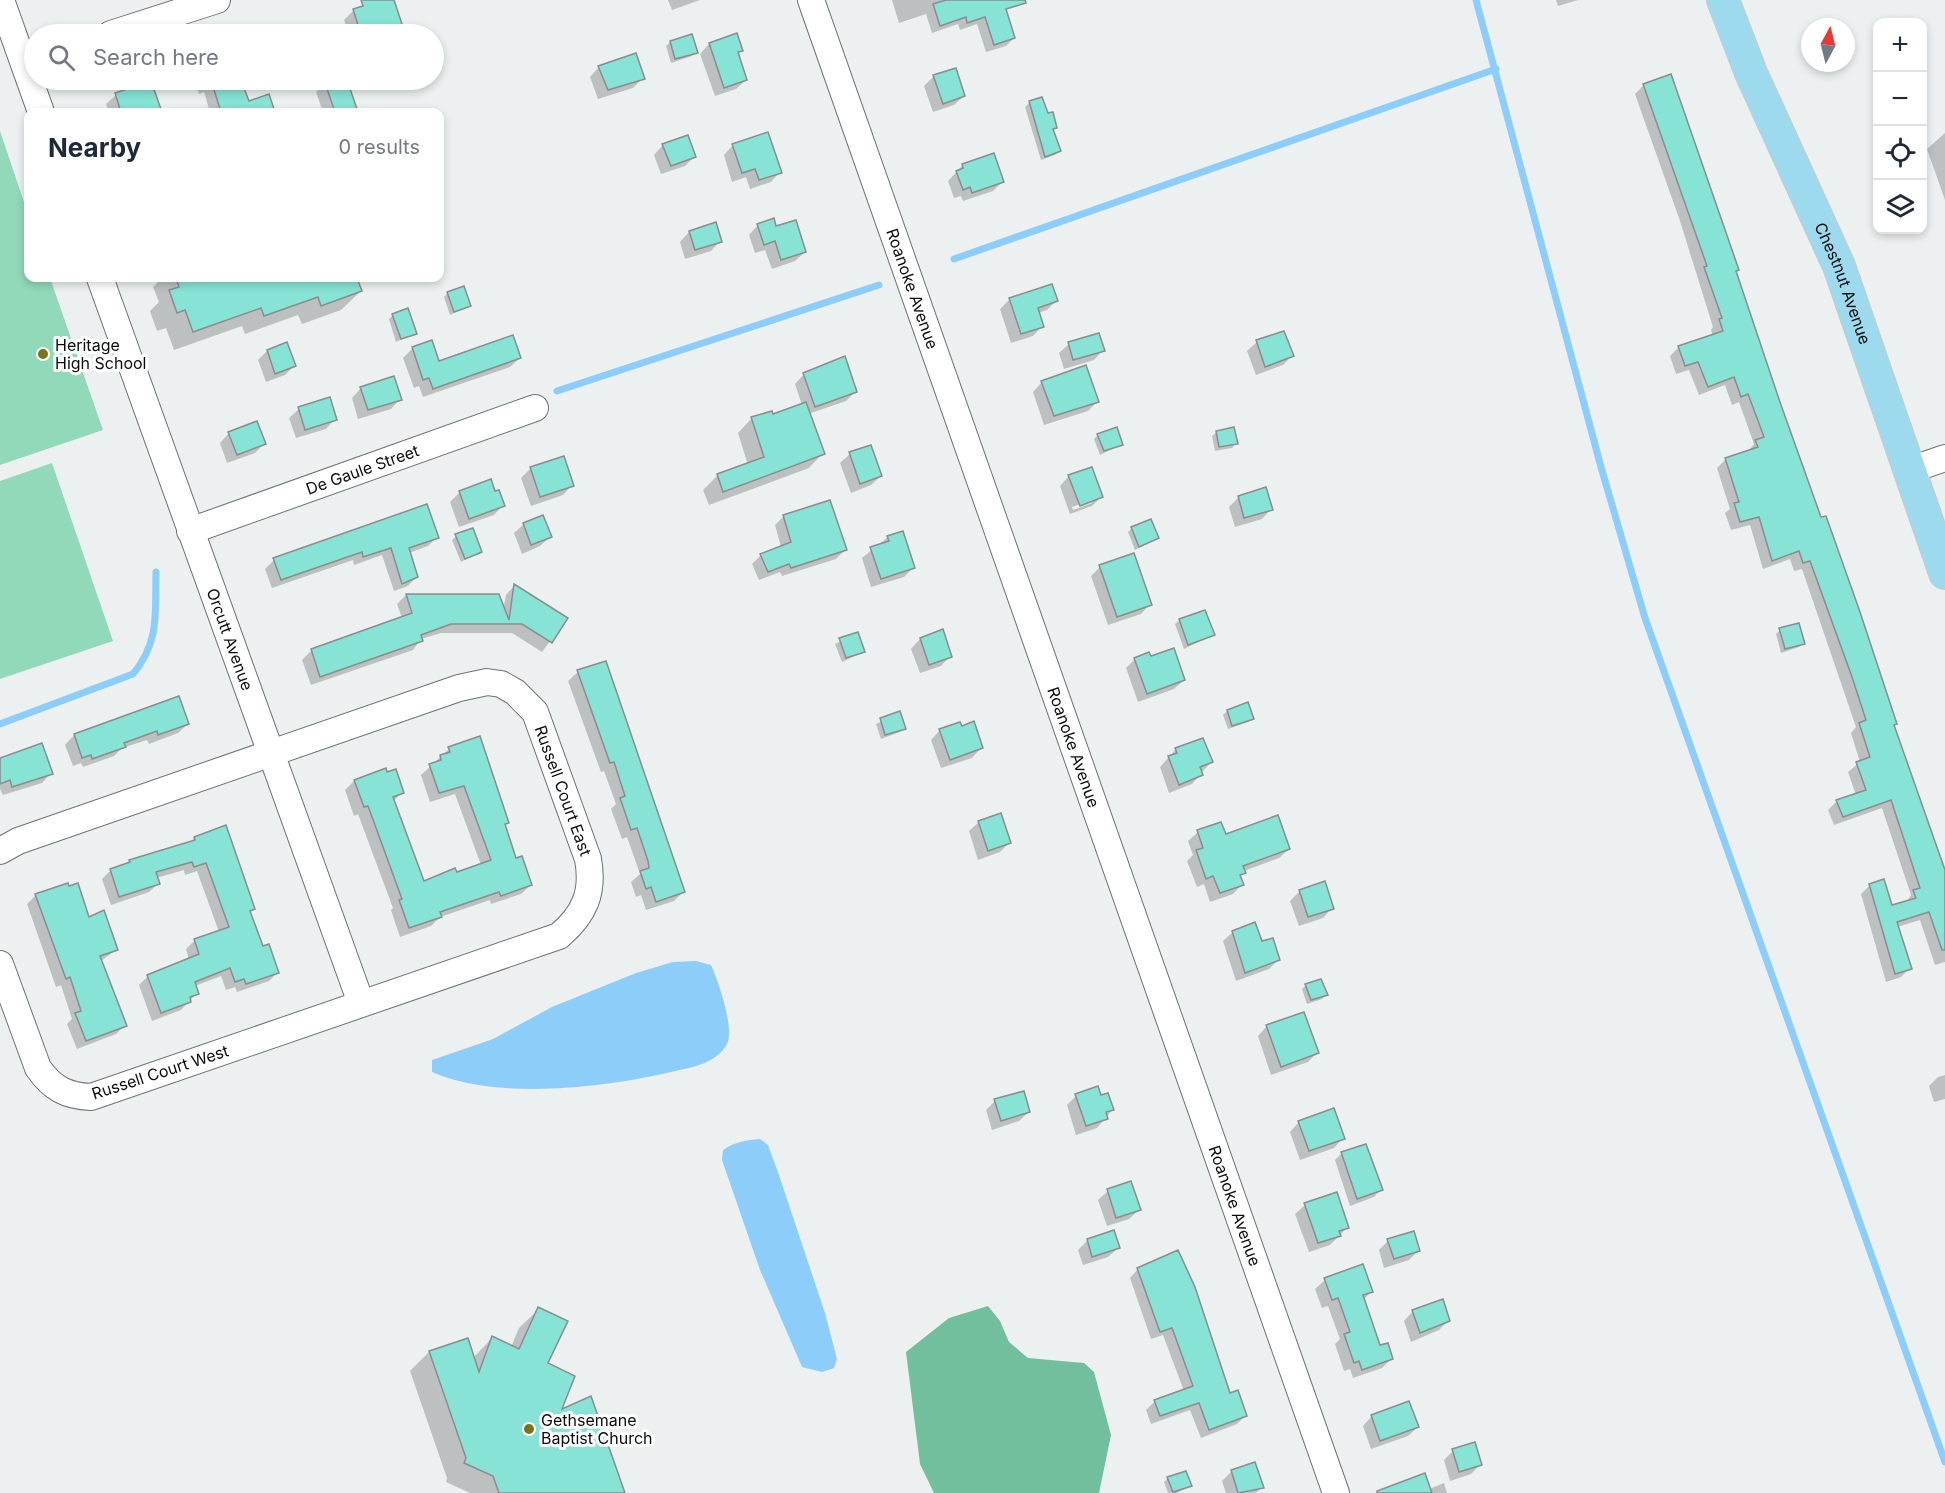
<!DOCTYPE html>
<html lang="en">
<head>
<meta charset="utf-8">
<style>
	body { margin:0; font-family:Inter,sans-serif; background:#f6f6f7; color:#1f2937 }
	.controls { position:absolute; right:18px; top:18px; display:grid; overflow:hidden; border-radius:12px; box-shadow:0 3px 9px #0003 }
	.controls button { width:54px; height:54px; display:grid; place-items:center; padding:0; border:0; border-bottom:2px solid #e0e1e3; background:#fff; color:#1f2937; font:30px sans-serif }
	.compass { position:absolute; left:1801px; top:18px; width:54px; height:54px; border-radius:50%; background:#fff; box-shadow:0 3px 9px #0003; rotate:7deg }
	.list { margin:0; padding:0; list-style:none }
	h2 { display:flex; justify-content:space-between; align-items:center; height:78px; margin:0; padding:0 24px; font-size:26px }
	h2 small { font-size:20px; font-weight:400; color:#747a83 }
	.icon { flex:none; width:33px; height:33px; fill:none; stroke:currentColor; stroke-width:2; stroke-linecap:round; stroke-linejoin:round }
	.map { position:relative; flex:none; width:1945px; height:1493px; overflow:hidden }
	.search { position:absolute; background:#fff; box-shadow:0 3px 9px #0003; left:24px; top:24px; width:420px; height:66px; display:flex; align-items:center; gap:15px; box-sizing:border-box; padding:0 21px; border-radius:33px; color:#747a83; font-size:22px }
	.panel { position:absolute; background:#fff; box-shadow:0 3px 9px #0003; left:24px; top:108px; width:420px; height:174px; border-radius:12px }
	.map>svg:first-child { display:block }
</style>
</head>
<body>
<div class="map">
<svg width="1945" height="1493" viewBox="0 0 1945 1493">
	<rect width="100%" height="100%" fill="#ecf0f0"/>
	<g fill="#91d9b9">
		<path d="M0 131 28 214V278H50L103 430 0 465Z"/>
		<path d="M52 463 113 641 0 679V481Z"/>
	</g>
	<path fill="#72bf9e" d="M988 1306 1000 1321 1009 1342 1028 1358 1084 1363 1094 1372 1111 1435 1099 1493H934L920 1464 906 1352 949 1318Z"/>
	<g fill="#8dcdfa">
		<path d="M696 961 711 965C718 980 735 1029 727 1044 716 1065 687 1068 667 1073 600 1088 496 1100 432 1072V1060L493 1039 552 1007 636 973 673 962Z"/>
		<path d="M760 1139 768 1145 779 1175 825 1313 837 1359 834 1368 822 1372 802 1367 760 1270 722 1160 723 1150C735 1142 746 1140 760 1139Z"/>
	</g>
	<g fill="#0003" fill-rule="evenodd">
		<path d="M385 0H392L401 27 394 34H349L344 20 354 10Z"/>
		<path d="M668 0H700L672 10Z"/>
		<path d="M892 0H1002L1014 38 1006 46 986 52 977 24 960 30 958 24 932 33 926 14 899 23Z"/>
		<path d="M1556 0H1578L1558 6Z"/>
		<path d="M306 28 309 34H287Z"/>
		<path d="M670 42 696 52 692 56 671 63 666 46Z"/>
		<path d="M709 44 741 50 737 54 746 80 736 89 715 96 700 54Z"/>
		<path d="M599 67 643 78 633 88 598 99 590 77Z"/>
		<path d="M955 70 964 96 954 105 933 112 924 86 933 77Z"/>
		<path d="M194 80H238L248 106 268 96 274 112H210L204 92 199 94Z"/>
		<path d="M335 80H346L356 109 352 112H323L316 92 325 83Z"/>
		<path d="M395 80H421L398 88Z"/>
		<path d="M151 83 160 112H109L106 104 116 95Z"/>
		<path d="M1644 85 1737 270 1735 272 1780 406 1945 876V962L1935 965 1920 920 1897 927 1910 968 1901 977 1886 982 1861 894 1870 885 1891 907 1906 903 1911 895 1882 808 1834 825 1828 810 1837 801 1856 795 1848 772 1860 762 1851 733 1856 727 1802 569 1794 571 1790 559 1763 569 1750 525 1731 530 1725 513 1730 509 1717 468 1726 459 1748 452 1754 444 1739 402 1732 405 1725 385 1699 395 1689 370 1676 374 1670 356 1679 347 1713 336 1711 330 1713 327 1680 221 1635 94Z"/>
		<path d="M1030 102 1047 115 1056 128 1052 131 1060 151 1055 155 1041 160 1025 107Z"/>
		<path d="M1945 133V200L1927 149Z"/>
		<path d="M663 145 695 156 685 166 661 174 654 155Z"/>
		<path d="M733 145 780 172 771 182 750 189 746 177 732 182 724 155Z"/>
		<path d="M962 166 1003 181 993 191 963 201 961 196 954 198 948 181Z"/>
		<path d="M758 225 805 252 795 261 772 269 765 250 755 253 749 235Z"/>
		<path d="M689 232 720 241 711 251 685 259 680 242Z"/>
		<path d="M162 278H356L361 291 341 310 302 324 298 315 245 334 242 326 174 350 166 328 157 331 150 311 159 302 153 287Z"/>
		<path d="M448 293 469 306 450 315 444 297Z"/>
		<path d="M1010 299 1056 301 1047 310 1038 313 1042 326 1033 336 1011 343 1000 309Z"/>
		<path d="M393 315 415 333 396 342 389 319Z"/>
		<path d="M1257 342 1292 356 1283 365 1256 375 1247 351Z"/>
		<path d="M1069 344 1103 350 1094 360 1064 369 1059 353Z"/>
		<path d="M413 348 438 363 520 358 510 367 423 397 419 386 414 388 403 358Z"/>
		<path d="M267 351 294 366 285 375 266 382 258 360Z"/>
		<path d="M804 374 855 392 846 401 808 414 823 453 809 468 709 505 703 490 718 475 748 465 738 433 752 418 772 416 802 405 795 384Z"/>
		<path d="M1042 382 1097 402 1088 411 1044 425 1033 392Z"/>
		<path d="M361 388 400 399 391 409 358 419 352 398Z"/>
		<path d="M299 409 335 419 326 429 296 438 289 418Z"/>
		<path d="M1217 432 1236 443 1232 448 1215 451 1212 436Z"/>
		<path d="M229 433 264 444 255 453 227 463 220 443Z"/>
		<path d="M1098 435 1122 444 1100 455 1094 439Z"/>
		<path d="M850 454 881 476 871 485 851 493 840 463Z"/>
		<path d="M531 468 572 485 563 495 531 506 521 478Z"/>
		<path d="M1069 476 1101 497 1092 506 1070 514 1060 486ZM1092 500V503L1073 510 1072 507Z"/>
		<path d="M460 492 494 493 503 505 494 515 459 527 450 502Z"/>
		<path d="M1239 497 1271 509 1262 519 1235 527 1229 507Z"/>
		<path d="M784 516 845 550 836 559 782 576 780 572 759 580 752 564 761 555 781 547 775 525Z"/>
		<path d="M524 524 550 537 540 546 522 554 514 533Z"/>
		<path d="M1132 528 1152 541 1135 550 1128 532Z"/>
		<path d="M456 536 480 552 461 562 452 540Z"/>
		<path d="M437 537 428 546 409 553 416 577 408 586 394 591 382 555 354 565 353 560 272 588 265 569 274 560Z"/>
		<path d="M888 537 914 567 904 577 871 587 862 558Z"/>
		<path d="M1100 567 1150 604 1141 614 1108 625 1091 576Z"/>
		<path d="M514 586 566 619 542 652 512 633H441L421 639 413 650 311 685 302 660 312 650 402 618 397 604 406 595H498L503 610 506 595Z"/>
		<path d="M1180 620 1213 635 1184 649 1175 624Z"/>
		<path d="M1780 630 1803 643 1799 647 1781 653 1776 634Z"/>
		<path d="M857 634 863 652 842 662 835 644Z"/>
		<path d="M920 639 950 656 941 666 920 673 911 649Z"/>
		<path d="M1135 659 1184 680 1174 689 1138 702 1126 668Z"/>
		<path d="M578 672 683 892 674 901 646 910 641 895 636 897 631 882 640 874 639 871 627 837 622 839 611 809 616 804 604 771 601 772 568 681Z"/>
		<path d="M1227 711 1252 718 1248 722 1228 729 1223 715Z"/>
		<path d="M899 713 904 728 900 732 881 739 876 724Z"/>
		<path d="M188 724 178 733 149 744 147 740 122 748 114 756 83 767 81 763 73 766 65 745 74 735Z"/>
		<path d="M940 730 981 748 972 758 941 768 931 740Z"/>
		<path d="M449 749 508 822 504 826 515 860 531 885 521 894 491 904 490 900 440 917 431 926 400 937 391 910 393 908 358 814 354 816 345 790 354 781 402 792 393 802 424 883 481 865 455 794 430 802 421 775Z"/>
		<path d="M1176 749 1211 762 1192 784 1169 793 1160 767Z"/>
		<path d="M0 759 51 773 42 783 3 795 0 789Z"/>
		<path d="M979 822 1009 843 1000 852 978 860 969 831Z"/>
		<path d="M1198 832 1225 836 1289 849 1279 858 1244 871 1239 877 1242 884 1233 894 1210 902 1204 884 1197 887 1187 861 1193 855 1188 841Z"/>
		<path d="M195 838 253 909 249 913 262 948 278 972 269 981 237 992 235 987 226 990 221 976 195 986 197 993 181 1010 152 1021 139 985 148 976 189 960 186 949 195 940 219 932 197 871 185 875 184 870 156 878 158 884 149 892 111 905 102 879 111 870 130 861 189 843Z"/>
		<path d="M68 888 88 919 116 950 101 961 125 1025 116 1034 77 1049 67 1024 72 1019 61 985 56 987 27 904 36 895Z"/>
		<path d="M1300 891 1332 908 1323 918 1299 926 1290 901Z"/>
		<path d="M1233 932 1261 943 1278 960 1269 969 1236 981 1223 941Z"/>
		<path d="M1306 985 1326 995 1322 999 1307 1004 1302 989Z"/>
		<path d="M1267 1026 1317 1053 1308 1062 1271 1075 1258 1036Z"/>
		<path d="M1945 1075V1099L1934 1102 1929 1086 1938 1077Z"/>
		<path d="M1076 1096 1100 1097 1113 1109 1097 1128 1076 1135 1067 1105Z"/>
		<path d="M995 1101 1029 1112 1019 1121 992 1130 986 1110Z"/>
		<path d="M1299 1122 1343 1138 1334 1148 1300 1160 1290 1132Z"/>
		<path d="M1342 1153 1381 1189 1374 1197 1350 1206 1335 1160Z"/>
		<path d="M1108 1191 1139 1210 1129 1219 1107 1226 1098 1200Z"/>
		<path d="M1305 1205 1348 1227 1330 1245 1309 1252 1295 1214Z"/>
		<path d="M1088 1240 1118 1248 1108 1257 1083 1265 1078 1250Z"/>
		<path d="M1388 1241 1419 1250 1409 1260 1384 1268 1379 1250Z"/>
		<path d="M1138 1269 1245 1416 1237 1424 1201 1438 1190 1410 1151 1424 1146 1410 1155 1401 1184 1391 1163 1335 1151 1339 1130 1278Z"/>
		<path d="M1325 1280 1372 1291 1363 1300 1379 1347 1392 1358 1382 1368 1353 1378 1350 1369 1344 1371 1335 1344 1340 1339 1328 1306 1322 1308 1315 1289Z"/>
		<path d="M539 1309 546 1364 559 1411 623 1493H470L446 1482 447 1478 410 1371 429 1352 473 1358 492 1338 511 1347 519 1328Z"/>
		<path d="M1413 1311 1449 1320 1439 1330 1411 1342 1404 1321Z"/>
		<path d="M1372 1416 1418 1427 1408 1436 1371 1449 1363 1426Z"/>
		<path d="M1453 1451 1480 1465 1471 1474 1450 1481 1444 1460Z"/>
		<path d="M1232 1471 1262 1487 1256 1493H1226L1222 1481Z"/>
		<path d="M1168 1478 1190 1486 1177 1493H1168L1164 1482Z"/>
		<path d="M1444 1483 1447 1493H1403L1429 1489Z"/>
	</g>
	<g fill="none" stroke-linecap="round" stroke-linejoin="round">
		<g stroke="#8dcdfa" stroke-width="7">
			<path d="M1476 0 1601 467 1645 618 1945 1462"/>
			<path d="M954 259 1496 69"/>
			<path d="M557 391 879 285"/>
			<path d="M0 724 133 674C160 642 155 612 156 572"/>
		</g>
	</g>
	<g fill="#87e3d5" stroke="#8a8d8d" stroke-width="1.5">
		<path d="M361 0H394L403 27 382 34H372L370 29 360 32 353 9 363 6Z"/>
		<path d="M946 0H1025L1026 3 1006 9 1015 38 994 45 985 17 967 23 966 17 940 26 933 4Z"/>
		<path d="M737 33 743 51 738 52 747 80 724 88 709 43Z"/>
		<path d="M692 34 698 53 675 59 670 41Z"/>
		<path d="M636 53 645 79 608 90 598 66Z"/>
		<path d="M956 68 965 96 943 104 933 75Z"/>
		<path d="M1671 74 1739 270 1736 271 1781 405 1821 517 1826 516 1860 612 1897 724 1894 725 1945 870V950H1942L1929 912 1897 922 1912 969 1895 974 1869 884 1884 879 1892 905 1916 898 1913 890 1920 888 1891 800 1843 817 1836 800 1866 790 1856 762 1870 757 1859 723 1866 720 1852 677 1810 561 1803 563 1799 551 1772 561 1759 517 1740 522 1734 503 1739 502 1725 458 1758 447 1755 440 1764 437 1748 394 1741 397 1734 377 1708 387 1698 362 1685 366 1678 346 1723 331 1719 319 1722 318 1704 267 1707 266 1643 84Z"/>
		<path d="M211 80H241L249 101 269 94 275 112H221Z"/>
		<path d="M324 80H347L357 109 335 112Z"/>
		<path d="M151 81 162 112H121L115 93Z"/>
		<path d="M1042 97 1048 113 1053 112 1057 128 1053 129 1061 151 1045 157 1029 101Z"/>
		<path d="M768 132 782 173 759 180 755 169 742 173 732 144Z"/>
		<path d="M688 135 696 157 671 166 662 144Z"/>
		<path d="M994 153 1004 182 972 193 970 187 963 190 956 171 963 168 962 164Z"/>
		<path d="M774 218 776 226 796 220 806 252 781 260 775 241 764 245 757 224Z"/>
		<path d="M716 222 722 242 695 250 689 231Z"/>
		<path d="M176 278H357L362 291 321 306 318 297 264 316 261 308 193 332 185 310 177 313 169 290 179 287Z"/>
		<path d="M1052 284 1058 301 1038 308 1044 327 1021 334 1009 298Z"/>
		<path d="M464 286 471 306 454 312 447 292Z"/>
		<path d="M408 308 417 334 401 339 392 314Z"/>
		<path d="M1284 331 1294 356 1265 367 1256 340Z"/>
		<path d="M1099 333 1105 351 1073 360 1068 342Z"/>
		<path d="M513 335 521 358 433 389 429 378 423 380 412 347 432 340 439 361Z"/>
		<path d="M287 342 296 366 275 374 267 350Z"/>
		<path d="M845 356 857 392 815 407 803 373Z"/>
		<path d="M1086 365 1099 402 1054 416 1041 381Z"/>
		<path d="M394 376 402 400 368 410 360 387Z"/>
		<path d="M330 397 337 420 305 430 298 407Z"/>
		<path d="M806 402 825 454 723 492 717 474 764 457 751 417 772 411 773 414Z"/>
		<path d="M257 421 266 444 237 455 228 432Z"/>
		<path d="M1117 427 1123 445 1104 451 1097 434Z"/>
		<path d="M1234 427 1238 444 1219 447 1216 431Z"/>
		<path d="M871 445 882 476 860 484 849 452Z"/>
		<path d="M564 456 574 486 540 497 530 467Z"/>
		<path d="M1092 467 1103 497 1080 506 1068 475Z"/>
		<path d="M491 479 495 491 499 490 505 506 469 519 459 491Z"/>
		<path d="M1266 487 1273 510 1244 518 1238 496Z"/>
		<path d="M830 500 847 550 791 568 789 564 768 572 760 554 791 542 783 515Z"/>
		<path d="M427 504 439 538 409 548 418 577 402 584 391 548 363 557 362 552 281 580 273 558Z"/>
		<path d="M543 515 552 537 531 545 523 523Z"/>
		<path d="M1151 519 1159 538 1139 547 1131 527Z"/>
		<path d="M473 528 482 552 465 559 455 534Z"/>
		<path d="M903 531 915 568 881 579 870 547 889 541 887 536Z"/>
		<path d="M1134 553 1152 605 1117 617 1099 565Z"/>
		<path d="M514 584 568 618 552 643 522 624H451L421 635 423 641 320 677 311 649 412 613 406 594H499L509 620Z"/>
		<path d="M1205 610 1215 635 1188 645 1179 619Z"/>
		<path d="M1799 623 1805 644 1785 649 1779 628Z"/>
		<path d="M943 629 952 657 929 665 920 638Z"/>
		<path d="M858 632 865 652 846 658 839 638Z"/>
		<path d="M1174 648 1185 680 1147 694 1134 658 1149 652 1151 656Z"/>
		<path d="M606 661 685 892 656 902 651 887 646 889 640 871 649 868 648 861 637 828 631 830 620 798 625 796 614 762 610 763 577 670Z"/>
		<path d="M179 696 189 724 158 735 157 731 124 743 126 747 92 759 91 755 82 758 74 734Z"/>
		<path d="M1248 702 1254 719 1232 726 1227 710Z"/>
		<path d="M900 711 906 729 885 735 880 718Z"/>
		<path d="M974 721 983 748 950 760 939 729 960 722 962 726Z"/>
		<path d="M480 736 509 823 505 824 516 858 522 856 532 885 501 896 499 892 440 912 442 917 409 928 399 900 402 899 368 806 364 807 354 780 386 768 387 772 396 769 404 793 393 797 424 881 455 868 457 872 491 860 464 786 439 793 429 764 441 760 440 755 450 752 448 747Z"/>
		<path d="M1203 738 1213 762 1200 767 1203 775 1179 785 1168 756 1177 753 1175 748Z"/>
		<path d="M42 743 53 774 12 787 10 780 0 784V758Z"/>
		<path d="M1001 813 1011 843 988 851 978 821Z"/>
		<path d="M1278 815 1290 849 1243 866 1246 873 1240 875 1244 885 1220 893 1213 876 1206 879 1196 850 1203 848 1197 830 1221 822 1226 834Z"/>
		<path d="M226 825 255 909 250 911 263 946 269 944 279 973 246 984 244 979 235 982 230 968 195 982 199 994 190 997 191 1002 161 1013 147 975 199 954 194 939 229 927 206 863 194 867 192 862 156 872 160 884 119 897 110 869 130 862 129 860 195 840 194 837Z"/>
		<path d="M1325 881 1334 909 1308 917 1299 890Z"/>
		<path d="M68 883 69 886 78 883 89 917 104 910 118 950 100 956 127 1026 86 1041 75 1013 81 1011 70 977 66 979 35 894Z"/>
		<path d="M1255 922 1262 941 1273 938 1280 960 1245 973 1232 931Z"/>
		<path d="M1321 979 1328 995 1311 1000 1305 984Z"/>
		<path d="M1304 1012 1319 1053 1281 1067 1266 1025Z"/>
		<path d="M1098 1086 1101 1095 1108 1093 1114 1110 1106 1112 1108 1119 1086 1126 1075 1094Z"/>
		<path d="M1024 1091 1030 1112 1001 1121 994 1099Z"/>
		<path d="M1334 1108 1345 1139 1309 1151 1298 1121Z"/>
		<path d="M1366 1144 1383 1190 1357 1199 1341 1152Z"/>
		<path d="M1131 1181 1141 1210 1116 1218 1107 1189Z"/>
		<path d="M1337 1192 1349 1228 1339 1231 1341 1236 1318 1243 1304 1203Z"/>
		<path d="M1114 1230 1120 1248 1092 1257 1087 1239Z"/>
		<path d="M1414 1231 1420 1251 1394 1259 1387 1239Z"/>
		<path d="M1178 1250 1195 1287 1230 1393 1238 1390 1247 1416 1209 1430 1199 1403 1160 1416 1154 1400 1193 1386 1172 1328 1160 1332 1137 1268Z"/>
		<path d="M1363 1264 1373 1292 1363 1295 1380 1345 1388 1343 1393 1359 1362 1370 1359 1361 1354 1363 1344 1334 1350 1332 1338 1298 1332 1300 1324 1278Z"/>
		<path d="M1443 1299 1450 1321 1420 1333 1412 1310Z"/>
		<path d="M538 1307 568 1321 548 1363 575 1376 562 1409 591 1396 625 1493H499L493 1476 464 1463 466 1458 429 1351 468 1338 479 1372 492 1336 519 1349Z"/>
		<path d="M1409 1401 1419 1427 1380 1441 1371 1415Z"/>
		<path d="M1475 1442 1482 1465 1459 1472 1452 1449Z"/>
		<path d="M1255 1462 1264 1488 1238 1493 1231 1470Z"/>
		<path d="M1186 1471 1192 1486 1173 1492 1167 1477Z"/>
		<path d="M1425 1473 1432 1493H1377V1491Z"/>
	</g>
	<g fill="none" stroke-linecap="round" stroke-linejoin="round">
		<g stroke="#6e7172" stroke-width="28">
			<g id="minor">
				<path d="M1 0 41 112"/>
				<path id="s1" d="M811 0 1336 1493"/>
				<path d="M111 34 217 0"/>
				<path id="s2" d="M100 278 361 1003"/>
				<path d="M1910 470 1945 458"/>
				<path id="s3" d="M190 531 535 408"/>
				<path id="s4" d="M0 851 18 841 459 688 487 682 501 684 515 692 535 712 588 859C594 892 585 914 559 936L91 1097C66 1096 52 1088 38 1068L0 964"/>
			</g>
		</g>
		<g stroke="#c9caca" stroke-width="34">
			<g id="major">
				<path id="s5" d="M1723 0 1751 73 1839 266 1945 573"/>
			</g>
		</g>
		<use href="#minor" stroke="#fff" stroke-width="26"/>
		<use href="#major" stroke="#9ddaee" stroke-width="32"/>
	</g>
	<g fill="#757419" stroke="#fff" stroke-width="2">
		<circle cx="43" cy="354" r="6"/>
		<circle cx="529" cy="1429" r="6"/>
	</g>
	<g text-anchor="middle" stroke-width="6" stroke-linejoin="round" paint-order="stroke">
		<g font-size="16" fill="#0b0c0d" stroke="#fff">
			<text dy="6" stroke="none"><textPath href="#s5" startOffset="308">Chestnut Avenue</textPath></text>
			<text dy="6" stroke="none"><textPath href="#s1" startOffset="306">Roanoke Avenue</textPath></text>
			<text dy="6" stroke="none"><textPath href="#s3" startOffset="183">De Gaule Street</textPath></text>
			<text dy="6" stroke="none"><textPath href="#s2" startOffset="384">Orcutt Avenue</textPath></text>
			<text dy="6" stroke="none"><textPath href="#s1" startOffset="792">Roanoke Avenue</textPath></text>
			<text dy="6" stroke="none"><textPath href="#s4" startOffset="658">Russell Court East</textPath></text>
			<text transform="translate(160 1072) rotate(-18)" y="6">Russell Court West</text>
			<text dy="6" stroke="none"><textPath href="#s1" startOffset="1278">Roanoke Avenue</textPath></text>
		</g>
		<g font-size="16" fill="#0b0c0d" stroke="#fff" text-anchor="start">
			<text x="55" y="351">Heritage<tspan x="55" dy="18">High School</tspan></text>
			<text x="541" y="1426">Gethsemane<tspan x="541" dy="18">Baptist Church</tspan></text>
		</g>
	</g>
</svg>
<div class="controls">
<button>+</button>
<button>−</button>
<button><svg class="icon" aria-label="locate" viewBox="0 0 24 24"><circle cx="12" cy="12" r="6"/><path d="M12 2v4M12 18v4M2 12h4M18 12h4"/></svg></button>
<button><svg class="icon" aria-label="layers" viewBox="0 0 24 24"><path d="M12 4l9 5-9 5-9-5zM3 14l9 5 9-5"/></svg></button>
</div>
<svg class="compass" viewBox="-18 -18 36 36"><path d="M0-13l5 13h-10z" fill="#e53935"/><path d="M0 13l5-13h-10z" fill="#747a83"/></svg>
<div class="search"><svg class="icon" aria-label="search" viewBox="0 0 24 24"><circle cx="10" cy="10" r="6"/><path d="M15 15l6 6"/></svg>Search here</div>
<section class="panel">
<h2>Nearby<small>0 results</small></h2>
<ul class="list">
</ul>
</section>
</div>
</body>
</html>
